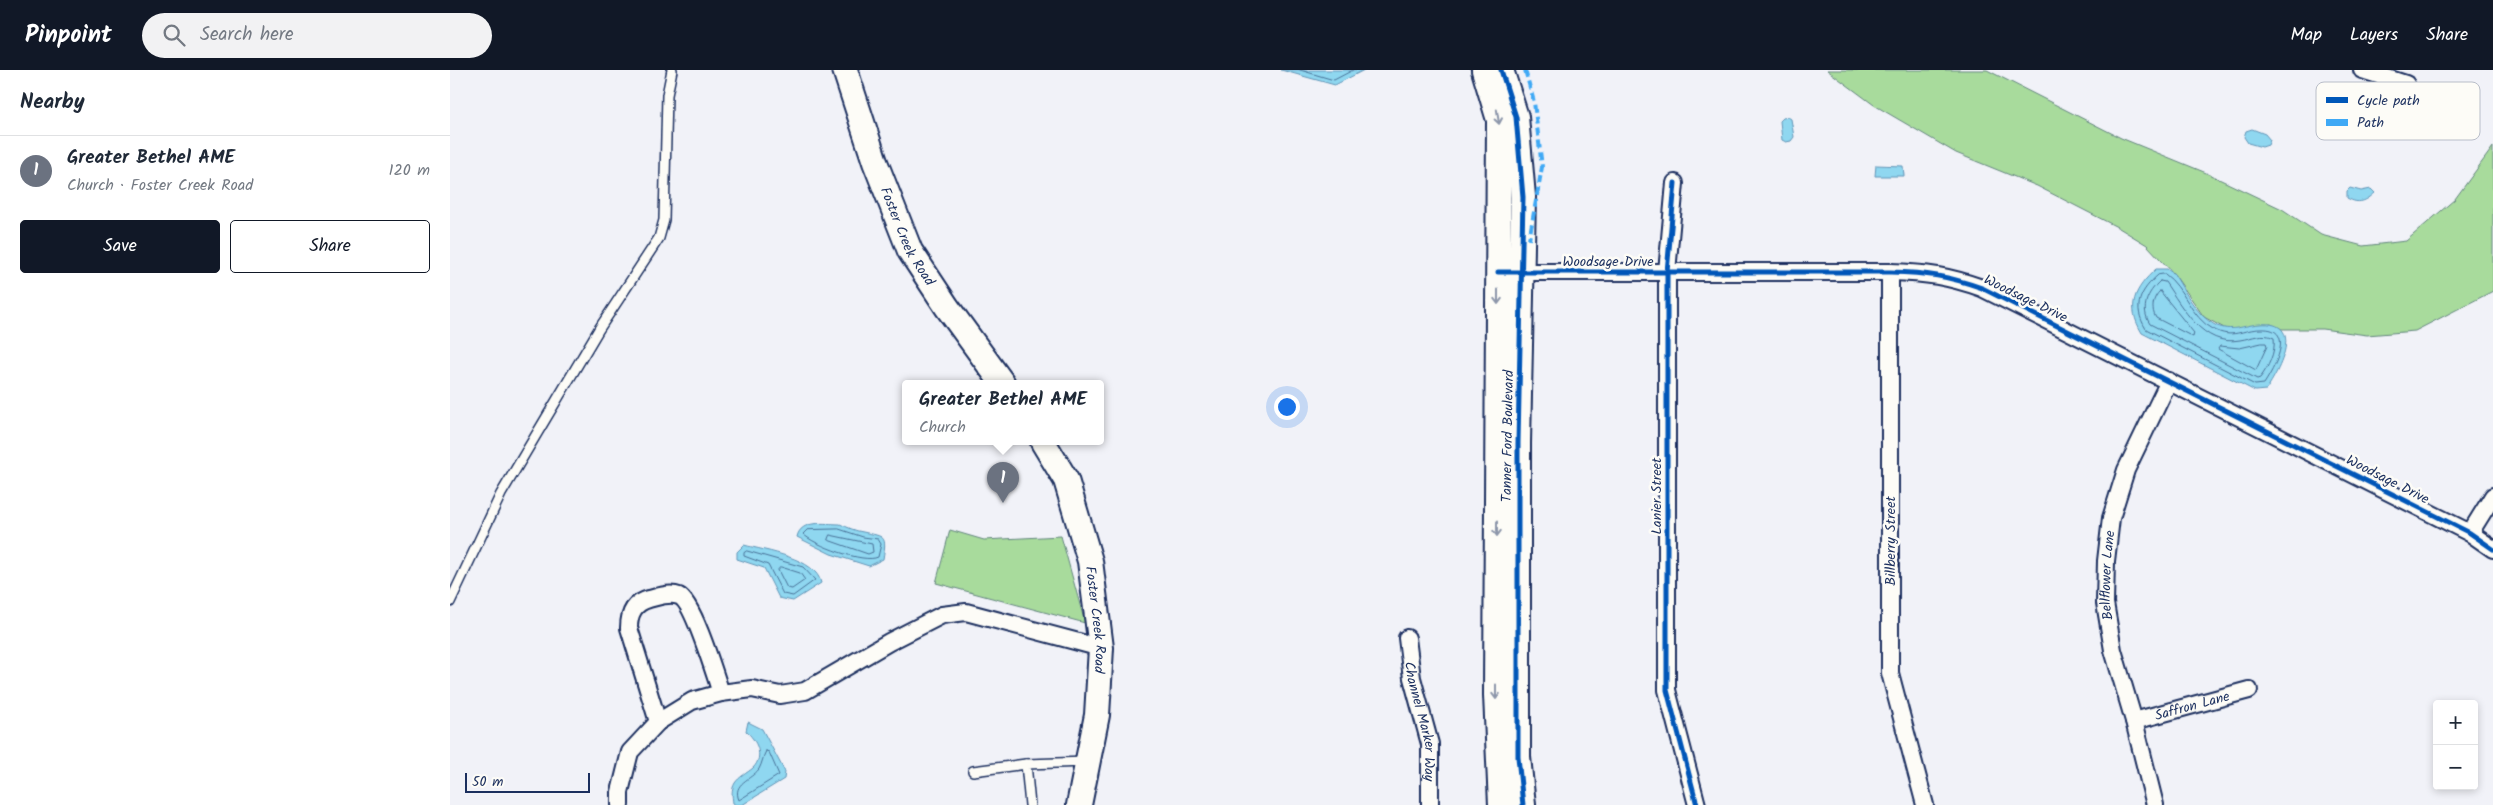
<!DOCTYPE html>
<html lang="en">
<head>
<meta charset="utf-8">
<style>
	body { margin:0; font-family:Kalam,sans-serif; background:#f2f2f3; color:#1f2937 }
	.controls { position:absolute; right:15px; bottom:15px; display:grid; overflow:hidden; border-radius:5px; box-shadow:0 2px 8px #0003 }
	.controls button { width:45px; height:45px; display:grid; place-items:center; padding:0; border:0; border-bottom:1px solid #e0e1e3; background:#fff; color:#1f2937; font:25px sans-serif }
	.scale { position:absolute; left:15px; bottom:12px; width:125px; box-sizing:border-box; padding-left:5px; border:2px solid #1b2f5e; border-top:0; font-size:14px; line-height:18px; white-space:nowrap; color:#1b2f5e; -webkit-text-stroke:4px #fdfcf7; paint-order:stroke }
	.you { position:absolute; left:836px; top:336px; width:18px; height:18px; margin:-12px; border:4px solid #fff; border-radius:50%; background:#1a73e8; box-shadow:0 0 0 8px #1a73e833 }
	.badge { display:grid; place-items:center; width:32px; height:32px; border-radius:50%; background:#111827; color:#fff; font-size:16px; font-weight:700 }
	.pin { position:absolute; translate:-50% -41px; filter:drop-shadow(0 1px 2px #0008) }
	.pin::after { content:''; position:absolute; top:26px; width:18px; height:15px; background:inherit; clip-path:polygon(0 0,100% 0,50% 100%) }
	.popup { position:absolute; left:452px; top:310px; width:202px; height:65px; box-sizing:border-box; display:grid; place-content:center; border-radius:5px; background:#fff; filter:drop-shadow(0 1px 4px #0005); font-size:16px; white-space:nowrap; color:#747a83 }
	.popup b { font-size:19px; color:#1f2937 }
	.popup::after { content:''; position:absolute; left:50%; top:100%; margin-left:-10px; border:10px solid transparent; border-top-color:#fff }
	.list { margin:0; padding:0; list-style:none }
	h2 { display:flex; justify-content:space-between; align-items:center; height:65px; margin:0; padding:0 20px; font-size:21px }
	h2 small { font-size:16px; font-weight:400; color:#747a83 }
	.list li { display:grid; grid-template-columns:32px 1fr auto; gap:15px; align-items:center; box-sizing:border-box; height:70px; padding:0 20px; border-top:1px solid #e0e1e3 }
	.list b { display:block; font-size:19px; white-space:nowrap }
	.list p { margin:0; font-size:16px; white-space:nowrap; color:#747a83 }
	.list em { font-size:16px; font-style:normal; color:#747a83 }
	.actions { display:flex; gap:10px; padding:15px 20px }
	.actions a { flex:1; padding:11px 0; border:1px solid #111827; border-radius:5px; text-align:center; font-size:18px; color:#111827 }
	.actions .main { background:#111827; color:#fff }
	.icon { flex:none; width:28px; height:28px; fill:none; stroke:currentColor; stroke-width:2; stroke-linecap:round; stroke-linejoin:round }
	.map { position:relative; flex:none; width:2043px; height:735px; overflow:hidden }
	header { display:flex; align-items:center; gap:30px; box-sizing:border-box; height:70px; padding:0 25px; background:#111827; color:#fff }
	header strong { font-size:24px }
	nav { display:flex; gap:28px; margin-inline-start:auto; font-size:18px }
	.search { width:350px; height:45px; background:#f2f2f3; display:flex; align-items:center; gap:12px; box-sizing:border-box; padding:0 18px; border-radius:28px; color:#747a83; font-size:19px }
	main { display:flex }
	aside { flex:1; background:#fff }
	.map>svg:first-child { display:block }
</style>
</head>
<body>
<header>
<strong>Pinpoint</strong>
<div class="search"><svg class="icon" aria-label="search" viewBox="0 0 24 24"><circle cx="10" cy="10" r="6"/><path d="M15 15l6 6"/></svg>Search here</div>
<nav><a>Map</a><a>Layers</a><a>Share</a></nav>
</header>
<main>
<aside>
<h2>Nearby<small></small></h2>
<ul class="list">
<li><span class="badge" style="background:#6b7280">1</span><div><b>Greater Bethel AME</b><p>Church · Foster Creek Road</p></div><em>120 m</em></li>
</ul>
<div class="actions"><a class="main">Save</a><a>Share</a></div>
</aside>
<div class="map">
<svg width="2043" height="735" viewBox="0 0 2043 735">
	<rect width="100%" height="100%" fill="#f1f2f8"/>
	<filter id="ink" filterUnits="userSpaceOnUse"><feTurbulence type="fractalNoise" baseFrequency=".02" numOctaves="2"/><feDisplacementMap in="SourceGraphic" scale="10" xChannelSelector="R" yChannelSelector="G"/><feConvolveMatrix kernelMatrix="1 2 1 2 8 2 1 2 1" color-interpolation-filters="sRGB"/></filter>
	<g filter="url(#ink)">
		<g fill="#a8db9c" stroke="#62857d">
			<path d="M1377 0H1537L1671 68 1754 102 1832 139 1871 165 1913 176 1956 171 2005 129 2043 77V221L1965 261 1917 265 1872 259H1832L1821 254 1786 260 1776 259 1754 247 1724 204 1697 175 1669 158 1587 116 1506 83 1424 35Z"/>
			<path d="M500 460 534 470 611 466 635 553 486 513Z"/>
		</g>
		<g fill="#8fd7f0" stroke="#6194b6">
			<path d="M831 0H914L885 15Z"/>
			<path d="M1338 47 1341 49 1344 67 1341 71 1336 72 1332 70 1330 51 1333 48Z"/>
			<path d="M1802 59 1815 64 1820 70 1818 75 1812 77 1798 73 1794 67 1796 61Z"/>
			<path d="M1426 95 1453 96 1454 106H1425Z"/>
			<path d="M1900 118 1911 121 1921 119 1925 123C1916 131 1909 135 1897 128V121Z"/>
			<path d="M1706 199H1717L1724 204C1735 221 1746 245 1765 255 1782 263 1793 255 1810 254 1856 250 1829 301 1816 320L1805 321 1692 263C1676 236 1684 219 1706 199Z"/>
			<path d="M390 454C397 457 405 461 413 462 435 467 437 465 433 489L419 496 381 484 347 467C351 449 375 454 390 454Z"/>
			<path d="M294 475C316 481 366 488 371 513L343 531 329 528 314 498 287 489V482Z"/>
			<path d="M298 652 312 659 335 702 334 709 292 735H286L283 733C282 725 281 720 285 713 289 707 297 703 303 698 315 686 306 670 296 661Z"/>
		</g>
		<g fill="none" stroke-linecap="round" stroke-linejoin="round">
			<g stroke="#497298" stroke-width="1">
				<path d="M850 0 884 10 903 0"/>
				<path d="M1715 204C1735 218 1740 247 1763 259 1783 270 1792 259 1811 259 1847 257 1824 299 1814 314L1805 315 1696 259C1682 236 1690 221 1708 205Z"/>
				<path d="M1710 211 1715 212C1733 238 1753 277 1790 270 1803 268 1812 262 1824 268 1826 282 1818 298 1810 308L1807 309 1700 254C1690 238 1697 223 1710 211Z"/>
				<path d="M1710 221 1744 263 1743 267 1706 248C1701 240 1702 228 1710 221Z"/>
				<path d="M1812 273H1816L1817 276 1806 300 1768 279 1770 276 1789 278Z"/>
				<path d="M389 459 413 467 428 469 431 474 428 487C414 494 364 475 353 464L357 460Z"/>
				<path d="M380 465 422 474 423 482 418 484 378 470Z"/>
				<path d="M297 481 353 497 365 510 343 526 333 524 318 495 294 486V483Z"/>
				<path d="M331 497 350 503 355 510 342 519 337 518 328 500Z"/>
				<path d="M316 681 319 682 329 705 289 730C282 713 301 710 309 699 312 694 313 686 316 681Z"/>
			</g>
			<g stroke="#1b2f5e" stroke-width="12">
				<g id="lane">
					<path d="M0 532 51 424 149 259 209 168 214 150 217 25 222 0"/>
					<path d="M523 701 576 694"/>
					<path d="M580 735 576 694 637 692"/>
				</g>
			</g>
			<g stroke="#1b2f5e" stroke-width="20">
				<g id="street">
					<path d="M1912 0 1956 14"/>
					<path d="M1225 113 1217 202V620L1247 735"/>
					<path d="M1063 202H1440C1477 203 1498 206 1532 218L2020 463 2043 479"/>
					<path d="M1440 202V603L1475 735"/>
					<path d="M2020 463 2043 426"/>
					<path id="s1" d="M957 568 962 608 980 674V735"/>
					<path id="s2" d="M1684 651 1799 620"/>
					<path d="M208 652 179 558C179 544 184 533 199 529 208 527 219 522 229 526 243 532 265 605 271 623"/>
					<path d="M170 735V722L180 682 208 652 242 631 271 623 302 619 330 625 355 621 439 572 492 545 516 542 651 578"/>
					<path id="s3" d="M1705 735 1684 651 1663 580 1655 533 1656 491 1661 448 1676 400 1719 311"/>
				</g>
			</g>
			<g stroke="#1b2f5e" stroke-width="28">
				<g id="secondary">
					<path id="s4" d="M395 0 425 92 460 181 497 237 553 314"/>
					<path d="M1034 0 1049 50 1046 625 1051 735"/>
					<path d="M1051 0 1066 47 1073 127 1068 373V687L1073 735"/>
					<path id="s5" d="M593 372 616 410 640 491 651 578 647 645 629 735"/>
				</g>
			</g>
			<use href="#lane" stroke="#fdfcf7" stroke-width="9"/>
			<use href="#street" stroke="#fdfcf7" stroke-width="16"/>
			<use href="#secondary" stroke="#fdfcf7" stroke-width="24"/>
			<path stroke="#3fa9f5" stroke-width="4" stroke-dasharray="8 4" stroke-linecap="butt" d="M1075 0 1084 32 1092 97 1079 170"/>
			<g stroke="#fdfcf7" stroke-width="8">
				<g id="cycleway">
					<path d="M1051 0 1066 47 1073 127 1068 373V687L1073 735"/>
					<path d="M1225 113 1217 202V620L1247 735"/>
					<path d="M1048 202H1440C1477 203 1498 206 1532 218L2020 463 2043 479"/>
				</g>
			</g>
			<use href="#cycleway" stroke="#0057b8" stroke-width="5"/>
		</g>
		<defs><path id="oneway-shaft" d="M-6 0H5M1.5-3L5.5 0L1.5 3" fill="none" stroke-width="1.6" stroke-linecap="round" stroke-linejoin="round" transform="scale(1.25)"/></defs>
		<g stroke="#8c96aa">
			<use href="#oneway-shaft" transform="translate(1048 47) rotate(81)"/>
			<use href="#oneway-shaft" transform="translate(1048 227) rotate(90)"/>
			<use href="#oneway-shaft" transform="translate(1047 459) rotate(90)"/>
			<use href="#oneway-shaft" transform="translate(1046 622) rotate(90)"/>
		</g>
	</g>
	<g text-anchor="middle" stroke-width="5" stroke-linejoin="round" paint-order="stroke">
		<g font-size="14" fill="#1b2f5e" stroke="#fdfcf7">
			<text dy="5" stroke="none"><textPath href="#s4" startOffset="178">Foster Creek Road</textPath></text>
			<text x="1158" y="196">Woodsage Drive</text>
			<text transform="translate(1576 228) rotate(26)" y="5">Woodsage Drive</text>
			<text transform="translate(1057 366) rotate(-89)" y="5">Tanner Ford Boulevard</text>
			<text transform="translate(1938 409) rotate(27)" y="5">Woodsage Drive</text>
			<text transform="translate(1206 426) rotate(-90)" y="5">Lanier Street</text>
			<text transform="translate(1440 471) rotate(-90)" y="5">Billberry Street</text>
			<text dy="5" stroke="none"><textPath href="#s3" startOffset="236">Bellflower Lane</textPath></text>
			<text dy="5" stroke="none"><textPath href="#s5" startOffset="188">Foster Creek Road</textPath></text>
			<text dy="5" stroke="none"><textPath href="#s2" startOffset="60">Saffron Lane</textPath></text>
			<text dy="5" stroke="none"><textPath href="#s1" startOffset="85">Channel Marker Way</textPath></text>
		</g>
	</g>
	<rect x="1866" y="12" width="164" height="58" rx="8" fill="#fdfcf7" stroke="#b9bec9" stroke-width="1"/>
	<rect x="1876" y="27" width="22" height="6" fill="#0057b8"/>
	<rect x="1876" y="49" width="22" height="7" fill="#3fa9f5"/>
	<g font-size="14" fill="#1b2f5e">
		<text x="1907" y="35">Cycle path</text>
		<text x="1907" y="57">Path</text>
	</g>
</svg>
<div class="controls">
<button>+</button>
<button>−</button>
</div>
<div class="scale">50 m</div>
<div class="you"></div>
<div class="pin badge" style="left:553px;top:433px;background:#6b7280">1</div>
<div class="popup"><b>Greater Bethel AME</b>Church</div>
</div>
</main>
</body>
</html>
